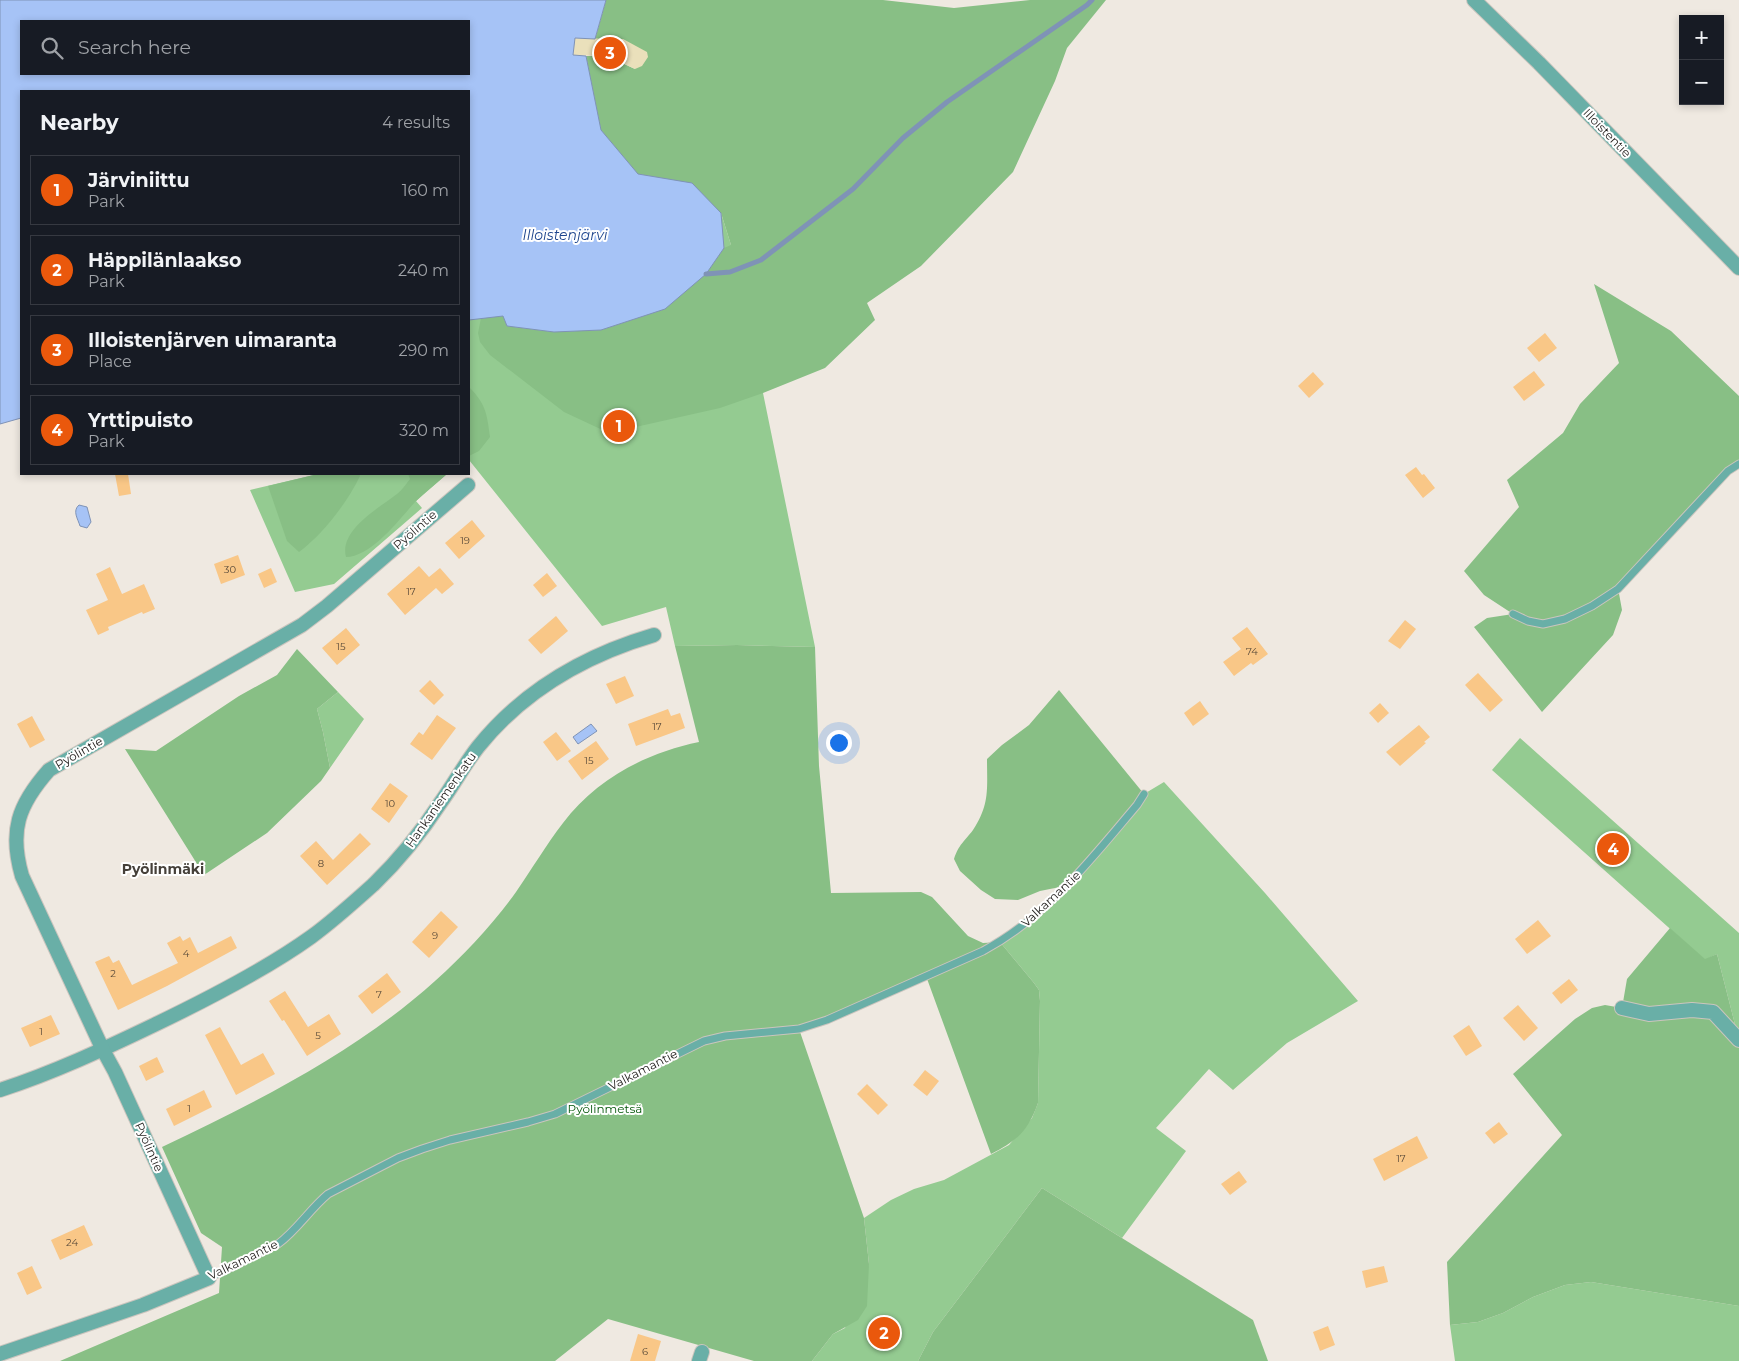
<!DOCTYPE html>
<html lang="en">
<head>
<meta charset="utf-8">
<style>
	body { margin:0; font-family:Montserrat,sans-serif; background:#20242c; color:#f1f3f6 }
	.controls { position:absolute; right:15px; top:15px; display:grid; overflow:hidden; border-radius:0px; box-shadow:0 2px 8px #0003 }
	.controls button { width:45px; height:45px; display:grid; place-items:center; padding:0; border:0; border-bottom:1px solid #363941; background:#171b24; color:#f1f3f6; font:25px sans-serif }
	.you { position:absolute; left:838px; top:742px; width:18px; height:18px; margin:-12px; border:4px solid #fff; border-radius:50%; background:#1a73e8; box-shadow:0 0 0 8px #1a73e833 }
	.badge { display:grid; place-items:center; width:32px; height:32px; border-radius:50%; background:#ea580c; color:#fff; font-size:16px; font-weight:700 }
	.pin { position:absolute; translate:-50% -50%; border:2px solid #fff; box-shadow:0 1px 5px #0006 }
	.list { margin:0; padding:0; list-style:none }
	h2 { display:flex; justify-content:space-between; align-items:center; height:65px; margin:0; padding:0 20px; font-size:21px }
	h2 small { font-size:16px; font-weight:400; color:#9ea1a6 }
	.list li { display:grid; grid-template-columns:32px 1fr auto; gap:15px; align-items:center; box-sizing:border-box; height:70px; margin:0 10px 10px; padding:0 10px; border:1px solid #363941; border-radius:0px }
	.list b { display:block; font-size:19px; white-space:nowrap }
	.list p { margin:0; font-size:16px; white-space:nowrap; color:#9ea1a6 }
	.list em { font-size:16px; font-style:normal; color:#9ea1a6 }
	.icon { flex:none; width:28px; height:28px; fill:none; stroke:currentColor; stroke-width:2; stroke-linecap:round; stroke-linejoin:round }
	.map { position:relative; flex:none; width:1739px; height:1361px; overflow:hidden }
	.search { position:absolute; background:#171b24; box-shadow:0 2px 8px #0003; left:20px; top:20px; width:450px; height:55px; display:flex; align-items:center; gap:12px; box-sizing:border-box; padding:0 18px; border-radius:0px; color:#9ea1a6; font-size:19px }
	.panel { position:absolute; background:#171b24; box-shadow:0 2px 8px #0003; left:20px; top:90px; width:450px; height:385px; border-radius:0px }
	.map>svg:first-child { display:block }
</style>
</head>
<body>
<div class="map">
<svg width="1739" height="1361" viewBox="0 0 1739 1361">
	<rect width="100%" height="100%" fill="#efe9e1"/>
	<g fill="#94cb91">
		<path d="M586 56 593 83 721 213 731 245 763 393 815 647 737 645 675 646 666 607 602 626 469 460V281Z"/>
		<path d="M318 474H447L416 501 422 508 334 584 295 592 250 490Z"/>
		<path d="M338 692 364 719 330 768 323 732 317 709Z"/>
		<path d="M1520 738 1739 933V1040L1717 954 1705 960 1492 770Z"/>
		<path d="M1164 782 1265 893 1358 1001 1287 1043 1233 1090 1209 1069 1156 1128 1186 1151 1122 1238 1042 1188 933 1332 918 1361H812L833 1334 845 1328 869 1264 864 1218 891 1200 914 1189 944 1180 1009 1145 1032 1118 1038 1103 1040 1001 1039 990 1034 983 1000 942 1081 870 1144 794Z"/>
		<path d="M1591 1282 1739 1306V1361H1455L1450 1325 1478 1322 1503 1313 1533 1297 1565 1285Z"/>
	</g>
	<g fill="#88bf85">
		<path d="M606 0H883L954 8 1030 0H1106L1067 48 1055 81 1013 172 921 266 867 303 875 320 825 368 763 393 720 408 609 433 564 412 490 355 480 342 478 333 481 318 503 316 507 326 554 332 601 330 706 274 724 248 731 245 721 213 692 184 638 174 601 130 586 56H607L635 69 623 39H595Z"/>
		<path d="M1594 284 1671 331 1739 396V464L1618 588 1622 610 1613 635 1542 712 1474 627 1487 618 1513 614 1484 595 1464 571 1519 507 1507 480 1563 433 1580 404 1619 363Z"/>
		<path d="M469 387C486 404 487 414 490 437L479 451 469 456Z"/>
		<path d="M318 474H359L360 476C347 503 323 534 299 552L287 541 268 486Z"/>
		<path d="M408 474H447C437 483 425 492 415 502 399 520 371 557 346 557 339 530 379 508 397 494 402 490 406 484 410 479Z"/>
		<path d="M737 645 815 647 819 766 831 893 921 892 932 897 968 936 983 943 1000 942 1034 983 1039 990 1040 1001 1038 1103C1028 1131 1017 1141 991 1154L926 976 799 1029 864 1218 869 1264 867 1306 858 1320 833 1334 812 1361H754L608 1319 555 1361H60L219 1293 222 1247 201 1233 162 1147C258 1101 355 1053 435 981 465 954 493 924 516 892 532 869 546 845 563 823 596 779 646 753 699 742L675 646Z"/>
		<path d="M297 649 338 692 317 709 323 732 330 768 321 781 267 833 204 875 125 749 156 751 239 696 277 675Z"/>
		<path d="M1059 690 1144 794 1065 886 1040 891 1018 900 995 899 981 890 960 871 954 859C959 844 964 842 973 830 990 804 987 788 987 759L1002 745 1029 725Z"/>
		<path d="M1670 928 1705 959 1717 954 1739 1040V1306L1591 1282 1565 1285 1533 1297 1503 1313 1478 1322 1450 1325 1447 1262 1562 1135 1513 1074 1575 1019 1592 1008 1605 1005 1622 1008 1627 979Z"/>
		<path d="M1042 1188 1253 1320 1268 1361H918L933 1332Z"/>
	</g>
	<path fill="#eae0bb" d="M575 38 623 39 647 52 648 57 642 66 635 69 607 56 573 55Z"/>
	<g fill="#a6c3f6" stroke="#7f93b6" fill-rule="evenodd">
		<path d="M0 0H606L595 39 575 38 573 55 586 56 601 130 638 174 692 183 721 213 724 248 706 274 665 309 601 330 554 332 507 326 503 316 469 320V91H21V418L0 424ZM21 21H469V74H21Z"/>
		<path d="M79 505 87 507 91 522 87 528 80 526C78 519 72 511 79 505Z"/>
		<path d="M591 724 597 731 578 744 573 737Z"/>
	</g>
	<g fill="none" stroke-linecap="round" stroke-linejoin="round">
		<path stroke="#7f93b6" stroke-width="5" d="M706 274 730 272 761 260 853 189 903 138 947 102 1087 5 1092 0"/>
	</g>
	<g fill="#f9c787">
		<path d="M1545 333 1557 348 1539 362 1527 348Z"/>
		<path d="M1534 371 1545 385 1524 401 1513 387Z"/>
		<path d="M1313 372 1324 384 1309 398 1298 386Z"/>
		<path d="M1416 467 1422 475 1424 474 1435 488 1423 498 1405 475Z"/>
		<path d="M115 474H128L131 494 119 496Z"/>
		<path d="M472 520 485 536 459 559 445 543Z"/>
		<path d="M238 555 245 575 221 584 214 564Z"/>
		<path d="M419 566 429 577 440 568 454 584 442 594 436 588 405 615 387 594Z"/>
		<path d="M110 567 122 594 144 584 155 609 143 614 142 612 108 627 109 630 98 635 86 610 108 600 96 574Z"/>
		<path d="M271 568 277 582 264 588 258 574Z"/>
		<path d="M547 573 557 586 543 597 533 585Z"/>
		<path d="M556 616 568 631 541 654 528 640Z"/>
		<path d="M1405 620 1416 629 1400 649 1388 641Z"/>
		<path d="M1247 627 1268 654 1253 665 1251 663 1234 676 1223 662 1241 649 1232 638Z"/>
		<path d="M346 628 360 645 337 665 322 648Z"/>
		<path d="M1478 673 1503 700 1490 712 1465 685Z"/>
		<path d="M625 676 634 696 616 704 606 684Z"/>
		<path d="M430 680 444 695 434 705 419 691Z"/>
		<path d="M1200 701 1209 714 1193 726 1184 713Z"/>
		<path d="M1380 703 1389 713 1378 723 1369 713Z"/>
		<path d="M668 709 671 716 680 713 685 728 636 746 628 724Z"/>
		<path d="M437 715 456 728 432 760 410 744 419 732 423 735Z"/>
		<path d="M32 716 45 740 30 748 17 724Z"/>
		<path d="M1419 725 1430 737 1424 742 1426 743 1400 766 1386 752Z"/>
		<path d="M556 732 571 751 557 761 543 742Z"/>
		<path d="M596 741 609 759 582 780 568 761Z"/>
		<path d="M390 783 408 796 389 823 371 809Z"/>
		<path d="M360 833 371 844 327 885 300 856 316 841 333 860Z"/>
		<path d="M441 911 458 927 429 958 412 942Z"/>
		<path d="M1538 920 1551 936 1527 954 1515 939Z"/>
		<path d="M180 936 183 941 190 937 198 953 231 936 237 948 167 986 118 1010 95 962 109 956 113 963 119 960 132 985 178 963 167 943Z"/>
		<path d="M387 973 401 992 372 1014 358 996Z"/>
		<path d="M1569 979 1578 990 1561 1004 1552 993Z"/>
		<path d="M285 991 308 1027 329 1014 341 1034 307 1056 284 1020 282 1021 269 1001Z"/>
		<path d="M1518 1005 1538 1028 1524 1041 1503 1018Z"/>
		<path d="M51 1015 60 1034 30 1047 21 1028Z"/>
		<path d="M1469 1025 1482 1046 1466 1056 1453 1036Z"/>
		<path d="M220 1027 241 1065 263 1053 275 1074 236 1095 205 1035Z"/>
		<path d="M157 1057 164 1072 146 1081 139 1066Z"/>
		<path d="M925 1070 939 1081 927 1096 913 1085Z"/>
		<path d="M867 1084 888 1105 878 1115 857 1094Z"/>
		<path d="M204 1090 212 1107 174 1126 166 1109Z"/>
		<path d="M1499 1122 1508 1134 1494 1144 1485 1133Z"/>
		<path d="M1417 1136 1428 1158 1384 1181 1373 1159Z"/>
		<path d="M1239 1171 1247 1182 1230 1195 1221 1184Z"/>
		<path d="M84 1225 93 1245 60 1260 51 1240Z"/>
		<path d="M32 1266 42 1288 27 1295 17 1273Z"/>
		<path d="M1384 1266 1388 1282 1366 1288 1362 1271Z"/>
		<path d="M1328 1326 1335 1345 1320 1351 1313 1332Z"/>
		<path d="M638 1334 661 1341 655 1361H630Z"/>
	</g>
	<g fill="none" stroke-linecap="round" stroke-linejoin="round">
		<g stroke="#cbc5be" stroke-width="9">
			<g id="lane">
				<path d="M1513 614 1528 621 1543 624 1565 619 1592 606 1618 589 1728 471 1739 464"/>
				<path d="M209 1278 278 1244C297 1230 310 1209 328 1194L398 1158 422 1149 450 1140 528 1122 555 1114 704 1041 725 1036 799 1029 827 1020 983 951C1047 917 1092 858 1137 805L1144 794"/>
			</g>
		</g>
		<g stroke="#cbc5be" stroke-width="16">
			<g id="street">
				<path d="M1474 0 1539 63 1739 268"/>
				<path d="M1622 1008 1649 1014 1692 1010 1713 1012 1739 1040"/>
				<path d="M0 1090C53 1073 104 1049 154 1025 206 1000 265 970 311 937 333 921 354 902 374 884 400 859 422 831 441 802 454 784 464 765 478 747 523 691 586 655 654 635"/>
				<path d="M0 1354 143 1305 209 1278 115 1072 103 1050 22 876C9 831 18 805 49 770L302 625 327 606 468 485"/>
				<path d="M699 1361 702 1352"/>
			</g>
		</g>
		<use href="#lane" stroke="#69afa7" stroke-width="7"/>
		<use href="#street" stroke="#69afa7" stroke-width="14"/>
	</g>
	<g text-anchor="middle" stroke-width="4" stroke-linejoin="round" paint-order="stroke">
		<g font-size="10" fill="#5a4b3a">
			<text x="465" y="544">19</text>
			<text x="230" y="573">30</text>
			<text x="411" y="595">17</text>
			<text x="341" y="650">15</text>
			<text x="1252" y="655">74</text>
			<text x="657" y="730">17</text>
			<text x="589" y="764">15</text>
			<text x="390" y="807">10</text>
			<text x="321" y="867">8</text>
			<text x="435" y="939">9</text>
			<text x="186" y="957">4</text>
			<text x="113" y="977">2</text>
			<text x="379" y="998">7</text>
			<text x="41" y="1035">1</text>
			<text x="318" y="1039">5</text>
			<text x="189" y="1112">1</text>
			<text x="1401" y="1162">17</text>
			<text x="72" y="1246">24</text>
			<text x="645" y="1355">6</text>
		</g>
		<g font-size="12" fill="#252220" stroke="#fff">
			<text transform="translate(1607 133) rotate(46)" y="4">Illoistentie</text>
			<text transform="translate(415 530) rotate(-41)" y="4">Pyölintie</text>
			<text transform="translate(79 753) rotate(-30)" y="4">Pyölintie</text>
			<text transform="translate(441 800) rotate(-55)" y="4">Hankaniemenkatu</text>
			<text transform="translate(1051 899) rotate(-43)" y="4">Valkamantie</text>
			<text transform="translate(643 1070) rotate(-27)" y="4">Valkamantie</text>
			<text transform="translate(149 1147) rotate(66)" y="4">Pyölintie</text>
			<text transform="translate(243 1260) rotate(-26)" y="4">Valkamantie</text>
		</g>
		<g font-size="12" fill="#035608" stroke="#fff">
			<text x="605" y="1113">Pyölinmetsä</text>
		</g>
		<g font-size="14" font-style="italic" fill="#1e458d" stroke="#fff">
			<text x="565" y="240">Illoistenjärvi</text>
		</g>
		<g font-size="14" font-weight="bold" fill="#45403a" stroke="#fff">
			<text x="163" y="874">Pyölinmäki</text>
		</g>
	</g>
</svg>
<div class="controls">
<button>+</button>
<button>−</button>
</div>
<div class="you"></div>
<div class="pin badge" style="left:619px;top:426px">1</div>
<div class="pin badge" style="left:884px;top:1333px">2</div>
<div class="pin badge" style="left:610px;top:53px">3</div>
<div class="pin badge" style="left:1613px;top:849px">4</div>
<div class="search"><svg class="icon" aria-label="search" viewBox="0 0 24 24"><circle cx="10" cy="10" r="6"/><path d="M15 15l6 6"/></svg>Search here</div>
<section class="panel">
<h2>Nearby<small>4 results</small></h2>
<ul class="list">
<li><span class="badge">1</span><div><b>Järviniittu</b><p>Park</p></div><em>160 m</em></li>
<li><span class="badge">2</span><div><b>Häppilänlaakso</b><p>Park</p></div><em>240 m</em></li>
<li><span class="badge">3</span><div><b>Illoistenjärven uimaranta</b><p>Place</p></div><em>290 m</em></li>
<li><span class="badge">4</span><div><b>Yrttipuisto</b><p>Park</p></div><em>320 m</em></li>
</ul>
</section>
</div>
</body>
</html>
